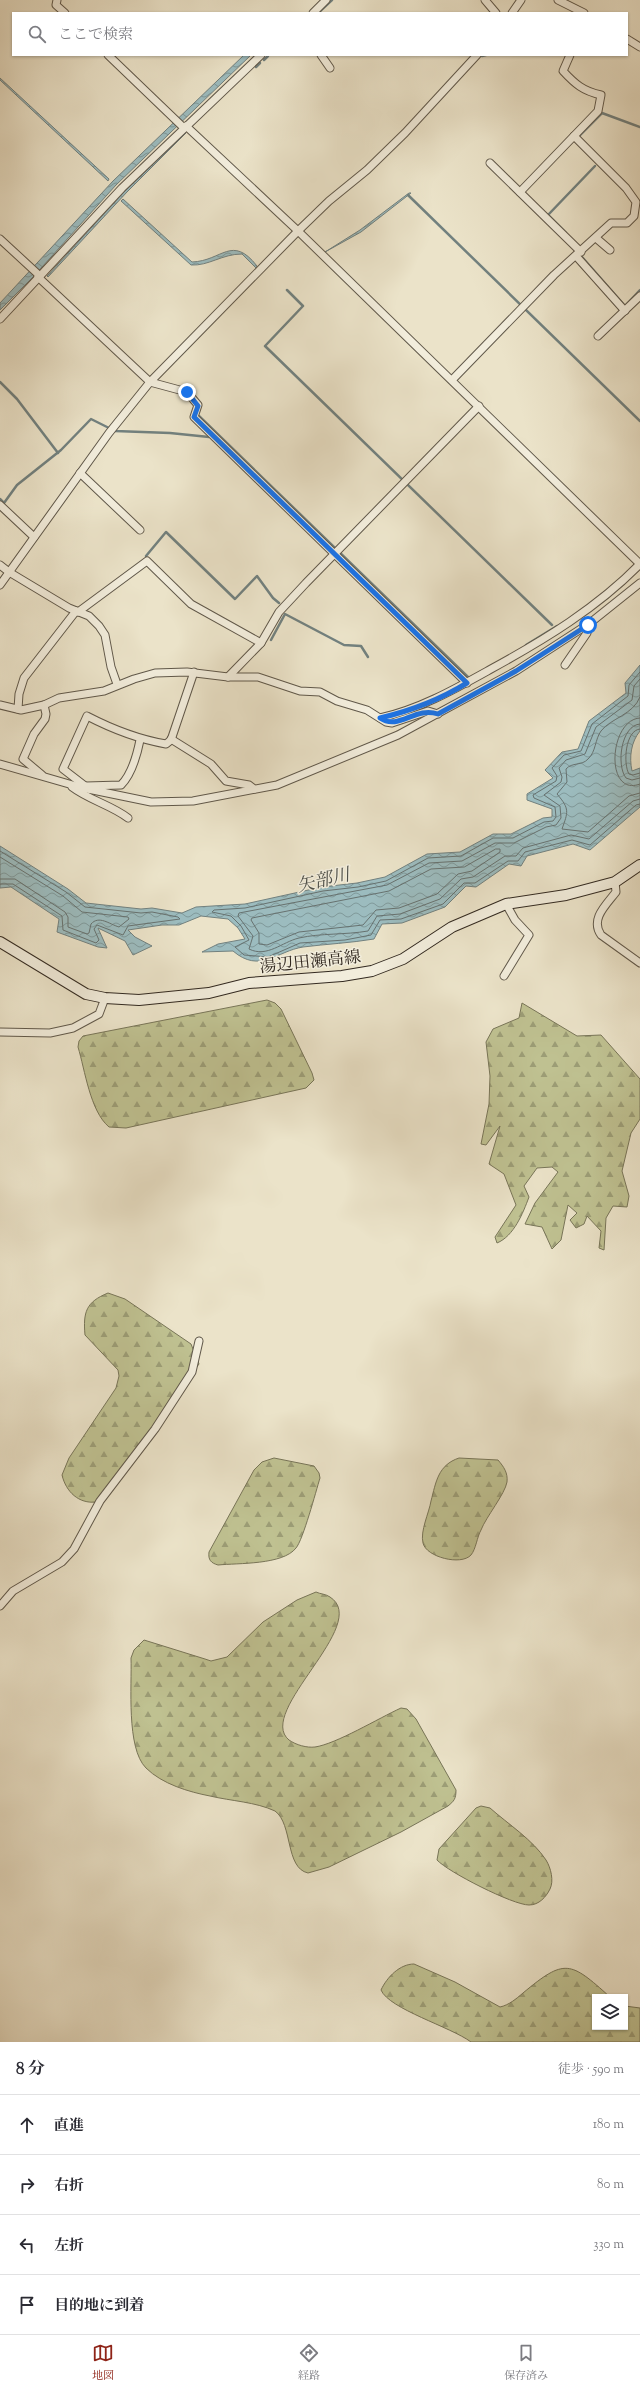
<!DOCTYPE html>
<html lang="ja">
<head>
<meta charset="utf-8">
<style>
	body { margin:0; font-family:"Sorts Mill Goudy","Noto Serif JP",serif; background:#f7f7f7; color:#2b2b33 }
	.controls { position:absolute; right:12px; bottom:12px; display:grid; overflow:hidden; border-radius:0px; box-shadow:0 1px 3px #0004 }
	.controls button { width:36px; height:36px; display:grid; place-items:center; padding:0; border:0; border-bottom:1px solid #e1e1e2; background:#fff; color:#2b2b33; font:20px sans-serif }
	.stop { position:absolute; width:12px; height:12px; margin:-9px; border:3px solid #1a73e8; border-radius:50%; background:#fff }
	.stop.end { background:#1a73e8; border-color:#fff; box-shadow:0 1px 4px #0008 }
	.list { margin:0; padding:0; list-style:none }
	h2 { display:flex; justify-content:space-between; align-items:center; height:52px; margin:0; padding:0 16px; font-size:17px }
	h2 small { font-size:13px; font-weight:400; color:#7c7c81 }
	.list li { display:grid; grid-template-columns:26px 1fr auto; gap:12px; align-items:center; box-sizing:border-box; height:60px; padding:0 16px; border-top:1px solid #e1e1e2 }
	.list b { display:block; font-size:15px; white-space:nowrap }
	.list em { font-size:13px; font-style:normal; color:#7c7c81 }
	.icon { flex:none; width:22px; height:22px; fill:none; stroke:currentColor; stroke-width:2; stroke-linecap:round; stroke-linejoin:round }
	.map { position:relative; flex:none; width:640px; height:2042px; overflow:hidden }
	.search { position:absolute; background:#fff; box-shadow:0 1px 3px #0004; left:12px; right:12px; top:12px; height:44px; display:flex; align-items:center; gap:10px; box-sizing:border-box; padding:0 14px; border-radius:0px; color:#7c7c81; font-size:15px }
	.sheet { height:292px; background:#fff }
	nav { display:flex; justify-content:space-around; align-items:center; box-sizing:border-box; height:56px; border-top:1px solid #e1e1e2; background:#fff; font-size:11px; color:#7c7c81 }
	nav a { display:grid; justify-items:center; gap:2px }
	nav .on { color:#8f2418 }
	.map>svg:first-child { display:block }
</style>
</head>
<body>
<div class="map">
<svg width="640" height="2042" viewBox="0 0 640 2042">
	<defs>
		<pattern id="forest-firs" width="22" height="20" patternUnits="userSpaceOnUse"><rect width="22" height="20" fill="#bfc191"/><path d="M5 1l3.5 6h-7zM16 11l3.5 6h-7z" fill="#9c9d76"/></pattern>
		<pattern id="water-waves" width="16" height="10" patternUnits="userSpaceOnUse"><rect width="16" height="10" fill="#9cbcbf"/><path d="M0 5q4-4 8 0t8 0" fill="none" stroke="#80999b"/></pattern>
	</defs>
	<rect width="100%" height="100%" fill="#ebe3c9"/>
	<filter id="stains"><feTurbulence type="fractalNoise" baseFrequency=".005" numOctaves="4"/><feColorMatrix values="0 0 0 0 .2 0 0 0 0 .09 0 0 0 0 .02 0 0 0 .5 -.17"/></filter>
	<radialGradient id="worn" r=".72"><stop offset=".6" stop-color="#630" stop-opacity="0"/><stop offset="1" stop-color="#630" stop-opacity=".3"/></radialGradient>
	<g fill="url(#forest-firs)" stroke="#787558">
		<path d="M267 1000 275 1003 281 1009 312 1073 314 1080 306 1088 126 1128 109 1127C90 1111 85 1070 78 1047L79 1041 83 1036Z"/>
		<path d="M522 1003 577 1036 601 1035 640 1079V1119L631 1133 622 1171 629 1196 627 1207 613 1206 606 1218 604 1250 599 1248 601 1231 587 1216 584 1224 576 1228 570 1220 577 1213 568 1205 561 1240 552 1249 542 1227 525 1224 535 1203 558 1172 552 1167 537 1168 524 1186 529 1197C523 1213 514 1236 497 1243L495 1237 516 1205 504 1174 489 1164 500 1126 486 1145 481 1144 489 1104 490 1076 486 1042 493 1029 519 1018Z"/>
		<path d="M108 1293 125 1299 191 1344 199 1364 96 1502C79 1504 66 1492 62 1475L69 1458 116 1388 119 1376 118 1370 85 1335C83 1312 86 1302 108 1293Z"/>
		<path d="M274 1458 314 1466 319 1473 320 1478C316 1491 303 1540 296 1548 283 1565 238 1563 218 1565 211 1563 208 1560 209 1552L254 1470 262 1462Z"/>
		<path d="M459 1458 498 1460C504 1467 508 1473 507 1482 505 1494 486 1517 481 1530 477 1537 476 1549 471 1555 461 1566 426 1557 423 1543 420 1531 429 1513 431 1501 436 1482 438 1465 459 1458Z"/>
		<path d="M316 1592C320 1594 326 1594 330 1597 372 1624 255 1712 289 1740 296 1745 307 1748 315 1747 336 1744 379 1718 401 1708L407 1709 416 1719 456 1790C456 1799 454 1801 448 1806L401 1832 329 1867 308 1873C285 1868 293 1824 275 1811 256 1802 231 1801 210 1796 189 1792 162 1784 146 1768 126 1748 132 1685 131 1658L134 1650 144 1640 205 1659 211 1661 227 1657 263 1622 297 1600Z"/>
		<path d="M481 1806 490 1808C508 1824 533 1840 546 1860 551 1868 554 1881 550 1889 546 1897 539 1905 529 1905 513 1905 448 1872 437 1860L439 1849 476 1808Z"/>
		<path d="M414 1964 455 1982 500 2007C509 2005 516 1999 523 1993 565 1958 570 1961 610 1997H595V2027H625V2006L640 2008V2042H471C451 2027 389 2009 381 1990 387 1977 400 1964 414 1964Z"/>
	</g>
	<g fill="url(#water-waves)" stroke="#72817f">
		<path d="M244 55H251L116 185 33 277 0 310V303L113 181Z"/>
		<path d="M0 78 109 179 108 181 0 80Z"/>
		<path d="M186 133 127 192 48 277 47 276 125 191Z"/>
		<path d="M409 193H411L361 232 325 252 360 230Z"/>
		<path d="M123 199 192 262C222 261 232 234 257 266L256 268 242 254C222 254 209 266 191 265L121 201Z"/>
		<path d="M640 665V731C631 742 629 757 632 771L640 768V807L590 850 573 844 527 856 521 866 509 864 476 887 466 886 445 907 402 923 382 924 374 939C350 943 327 944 303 947 277 951 260 974 233 951L202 952 218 944 245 939 238 928 228 919 201 916 179 925H162L128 930 135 937 152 946 133 955 125 941 98 928 107 948 98 947 57 932 59 919 11 887 0 888V846L68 889 86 903 141 909 152 908 182 913 196 907 245 904 322 887 357 883 385 877 427 854 460 852 493 834H511L543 818 552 817V809L527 800V794L553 778 545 770 562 752 578 749 589 721 626 693 625 683Z"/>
	</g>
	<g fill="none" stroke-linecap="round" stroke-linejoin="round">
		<g stroke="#677270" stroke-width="1">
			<path d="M640 672 629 685 628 696 592 724 581 751 564 755 552 768 557 776 556 781 533 795 534 798 555 807 556 817 553 821 544 822 513 838H493L461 856 428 858 386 881 358 887 323 891 245 908 214 910 212 912 231 916 241 926 249 940 235 947 244 955 268 957 300 943 345 940 371 935 380 920 401 919 443 904 464 883H475L508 861H518L525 852 572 840 590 845 636 805 640 804"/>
			<path d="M640 679 634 686 632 700 596 727 585 754 566 760 559 768 562 777 561 782 544 795 560 806 561 818 556 825 546 827 514 843H495L462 861 429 863 387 885 239 913 238 916 253 936 249 949C267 958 282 942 299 938 321 933 345 935 368 931L377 916 400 914 440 899 461 879 473 877 505 856H516L523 848 571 835 589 839 633 801 640 799"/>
			<path d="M640 697C633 715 611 718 601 731 595 739 596 752 588 759 582 766 572 762 566 769L567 782 557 794C570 809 568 812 562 829L588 832 629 796 640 793"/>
			<path d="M640 718C609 719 604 798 640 784"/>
			<path d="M640 724C621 725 616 765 626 778L632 780 640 778"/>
			<path d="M640 729C625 730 623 764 629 774L633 775 640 773"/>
			<path d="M496 849H500V852L472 871 458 874 437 894 399 908 376 910 363 925 299 932 267 945 259 944V933L251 920 252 918 389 891 431 869 464 867Z"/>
			<path d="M0 851 66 892 85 907 141 913 152 912 178 917 180 919 128 926 123 935 97 925 94 929 99 940 96 943 63 930 62 916 13 884H0"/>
			<path d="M0 857 63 896 82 912 128 917 129 919 119 927C109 924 99 915 91 924L89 933 87 934 68 927V917L65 912 15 879H0"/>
		</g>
		<g stroke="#72817f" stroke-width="2.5">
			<path d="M318 13 332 0"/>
			<path d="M482 56 486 55"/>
			<path d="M264 60 268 56"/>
			<path d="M256 67 260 63"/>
			<path d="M579 136 602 113 640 127"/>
			<path d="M408 195 640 421"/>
			<path d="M566 233 548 215 595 166"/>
			<path d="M582 257 625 306 640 290"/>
			<path d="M287 290 303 306 265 346 552 625"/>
			<path d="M0 382 17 399 58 453"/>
			<path d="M199 416 469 678"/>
			<path d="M0 499 4 503 17 485 61 450 91 419 115 431 170 433 209 437"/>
			<path d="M146 556 166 532 235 599 257 576 273 598 279 603"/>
			<path d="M271 640 285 614 344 645 361 646 368 657"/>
			<path d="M526 645 557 626"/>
		</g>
		<g stroke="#60584a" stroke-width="9">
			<g id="minor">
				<path d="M57 0 56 5 65 13"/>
				<path d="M485 0 496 13"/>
				<path d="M558 0 584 13"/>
				<path d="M313 13 326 0"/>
				<path d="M512 13 521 0"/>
				<path d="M627 39 640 47"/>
				<path d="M108 55 184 128"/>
				<path d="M321 55 330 68"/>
				<path d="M186 126 298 231 640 564"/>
				<path d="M490 163 581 252"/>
				<path d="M520 192 598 111 601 95C583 91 575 84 563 71L570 55"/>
				<path d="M596 238 610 250"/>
				<path d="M0 239 40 276"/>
				<path d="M576 256 625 311"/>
				<path d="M38 277 150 382 187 392 198 405 194 417 467 683"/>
				<path d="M0 319 122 188 261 55"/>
				<path d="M598 336 640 296"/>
				<path d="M452 380 554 275 611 223H627L634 216 636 202 626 188 574 136"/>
				<path d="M80 473 140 530"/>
				<path d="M0 505 34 537"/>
				<path d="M0 565 9 572 69 608 89 616 99 626 105 635 111 667 117 684"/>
				<path d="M0 585 109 433 150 382 298 231 329 201 367 170 405 133 477 55"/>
				<path d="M78 612 147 561 191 604 261 643"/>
				<path d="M565 665 587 633 588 625"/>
				<path d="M228 677 261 643 279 612 306 583 479 406"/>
				<path d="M0 705 21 710 44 705 59 698 104 691 134 679 155 673 187 672 228 677H258L300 691 320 692 337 701 367 710 386 722 392 723 428 711 438 714"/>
				<path d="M18 709 19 694 24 678 76 611"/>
				<path d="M380 718C420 709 455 689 491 669 544 640 597 608 640 564"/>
				<path d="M171 739 211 764 226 781 249 785 254 789"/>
				<path d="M0 764 83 788 151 802 193 801 277 785 398 735 516 671 590 623 640 583"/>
				<path d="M42 775 23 759 34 734 45 719 46 714 44 705"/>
				<path d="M86 786 121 785C132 774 137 755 140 740"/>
				<path d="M72 787C89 800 111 805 128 818"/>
				<path d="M89 789 63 769 87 716C114 730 137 739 166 744L171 740 194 672"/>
				<path d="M615 882 616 892C606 905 590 919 601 935L640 963"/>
				<path d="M504 976 529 935 515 920 506 904"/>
				<path d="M0 1032 50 1033 73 1028 99 1014 105 998"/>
				<path d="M0 1606 13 1591 62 1562 74 1549 100 1501 155 1429 192 1372 199 1341"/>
			</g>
		</g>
		<g stroke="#322920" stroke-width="12">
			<path id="secondary" d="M0 942 86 994 105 998 139 1000 209 993 249 983 342 976 372 971 403 959 452 927 506 904 566 895 615 882 640 865"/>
		</g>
		<use href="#minor" stroke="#f2eddc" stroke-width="7"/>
		<use href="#secondary" stroke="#f2eddc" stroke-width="10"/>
	</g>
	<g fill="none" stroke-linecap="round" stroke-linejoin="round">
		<path stroke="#1a73e8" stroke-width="5" d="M187 392 198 406 194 417 467 683C441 699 410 711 380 718 399 731 415 706 438 714L516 671 588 625"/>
	</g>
	<g text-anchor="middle" stroke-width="3" stroke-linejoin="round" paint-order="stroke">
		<g font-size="17" fill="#322920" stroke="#f2eddc">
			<text transform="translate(310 961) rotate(-6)" y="6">湯辺田瀬高線</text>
		</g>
		<g font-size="18" font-style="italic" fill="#4c4e48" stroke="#f2eddc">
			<text transform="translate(323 880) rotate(-13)" y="6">矢部川</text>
		</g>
	</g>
	<rect width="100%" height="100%" filter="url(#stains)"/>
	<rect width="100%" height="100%" fill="url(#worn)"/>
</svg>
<div class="controls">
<button><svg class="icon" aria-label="layers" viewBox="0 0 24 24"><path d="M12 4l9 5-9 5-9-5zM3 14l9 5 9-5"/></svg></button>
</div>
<div class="stop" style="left:588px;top:625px"></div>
<div class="stop end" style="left:187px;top:392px"></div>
<div class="search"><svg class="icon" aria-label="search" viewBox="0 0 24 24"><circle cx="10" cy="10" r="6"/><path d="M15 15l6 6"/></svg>ここで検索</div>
</div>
<section class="sheet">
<h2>8 分<small>徒歩 · 590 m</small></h2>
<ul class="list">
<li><svg class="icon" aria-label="ahead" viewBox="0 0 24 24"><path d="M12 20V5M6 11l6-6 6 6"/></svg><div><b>直進</b></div><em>180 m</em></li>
<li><svg class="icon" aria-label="right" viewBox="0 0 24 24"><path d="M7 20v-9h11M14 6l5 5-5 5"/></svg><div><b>右折</b></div><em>80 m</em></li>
<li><svg class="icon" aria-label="left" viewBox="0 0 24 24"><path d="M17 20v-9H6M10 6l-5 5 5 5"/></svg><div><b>左折</b></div><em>330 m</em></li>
<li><svg class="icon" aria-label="arrive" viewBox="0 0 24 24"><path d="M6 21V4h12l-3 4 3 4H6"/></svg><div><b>目的地に到着</b></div></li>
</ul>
</section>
<nav>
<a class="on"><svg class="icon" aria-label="map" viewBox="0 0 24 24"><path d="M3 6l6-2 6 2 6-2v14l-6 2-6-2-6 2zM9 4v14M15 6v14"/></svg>地図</a>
<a><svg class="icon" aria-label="directions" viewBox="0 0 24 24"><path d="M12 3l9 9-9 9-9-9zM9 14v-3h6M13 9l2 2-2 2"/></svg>経路</a>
<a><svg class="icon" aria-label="saved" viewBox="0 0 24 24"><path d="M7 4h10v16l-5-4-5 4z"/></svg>保存済み</a>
</nav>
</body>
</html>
